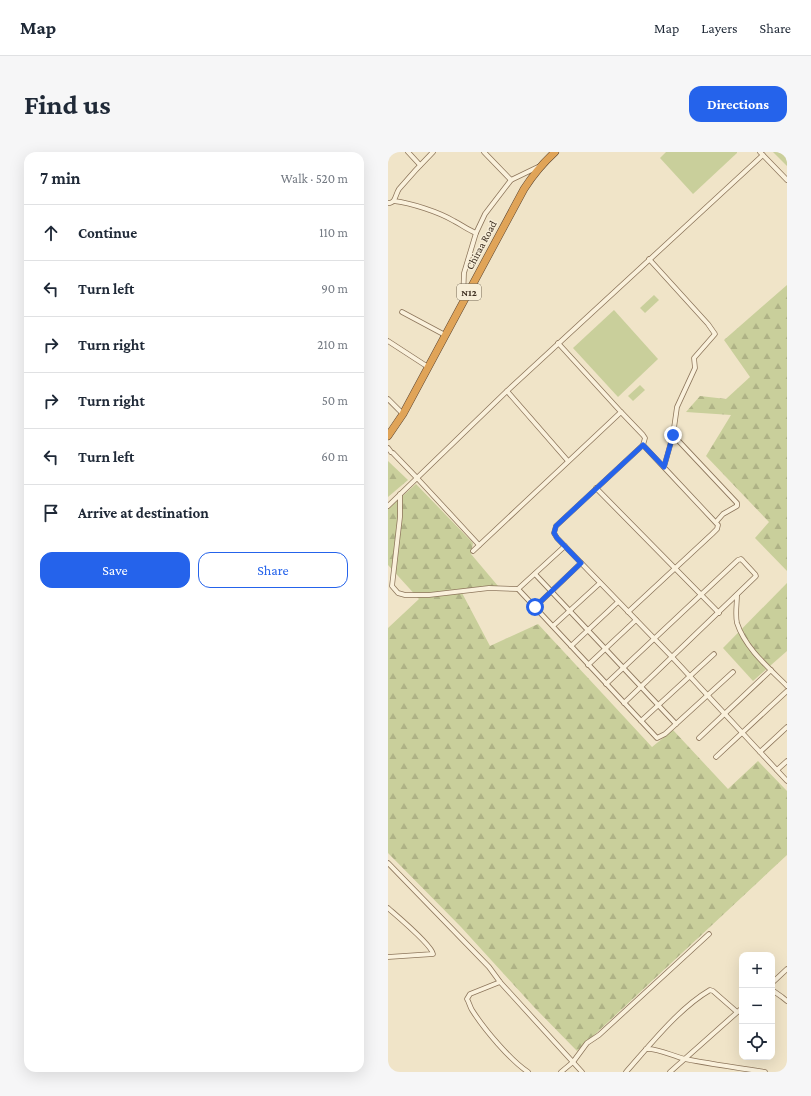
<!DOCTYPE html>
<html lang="en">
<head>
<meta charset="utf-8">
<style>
	body { margin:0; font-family:"Crimson Pro",serif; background:#f6f6f7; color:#1f2937 }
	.controls { position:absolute; right:12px; bottom:12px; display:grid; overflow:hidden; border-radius:8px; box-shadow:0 4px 16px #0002 }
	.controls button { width:36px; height:36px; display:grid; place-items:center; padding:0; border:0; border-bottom:1px solid #e0e1e3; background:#fff; color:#1f2937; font:20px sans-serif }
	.stop { position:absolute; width:12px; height:12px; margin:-9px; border:3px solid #2563eb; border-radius:50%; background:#fff }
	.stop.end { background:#2563eb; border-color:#fff; box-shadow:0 1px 4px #0008 }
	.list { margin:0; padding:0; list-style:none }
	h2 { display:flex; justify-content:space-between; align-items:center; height:52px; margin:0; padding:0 16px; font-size:17px }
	h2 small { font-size:13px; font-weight:400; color:#747a83 }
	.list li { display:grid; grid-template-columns:26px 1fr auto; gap:12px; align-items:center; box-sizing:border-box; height:56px; padding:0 16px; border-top:1px solid #e0e1e3 }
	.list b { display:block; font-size:15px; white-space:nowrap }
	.list em { font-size:13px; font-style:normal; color:#747a83 }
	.actions { display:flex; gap:8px; padding:12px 16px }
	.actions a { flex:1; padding:9px 0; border:1px solid #2563eb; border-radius:12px; text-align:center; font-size:14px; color:#2563eb }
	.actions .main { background:#2563eb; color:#fff }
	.icon { flex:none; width:22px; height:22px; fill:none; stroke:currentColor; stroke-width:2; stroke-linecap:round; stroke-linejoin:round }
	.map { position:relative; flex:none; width:399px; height:920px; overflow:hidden; border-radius:12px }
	header { display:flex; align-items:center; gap:24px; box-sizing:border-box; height:56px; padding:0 20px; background:#fff; border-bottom:1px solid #e0e1e3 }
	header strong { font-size:19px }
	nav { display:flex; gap:22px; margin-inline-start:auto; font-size:14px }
	.intro { display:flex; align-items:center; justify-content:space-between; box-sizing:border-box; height:96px; padding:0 24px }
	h1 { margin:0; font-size:28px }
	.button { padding:10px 18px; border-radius:12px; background:#2563eb; color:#fff; font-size:14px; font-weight:700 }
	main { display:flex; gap:24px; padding:0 24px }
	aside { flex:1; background:#fff; border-radius:12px; box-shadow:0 4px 16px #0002 }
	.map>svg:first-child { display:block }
</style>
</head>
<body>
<header>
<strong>Map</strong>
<nav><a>Map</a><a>Layers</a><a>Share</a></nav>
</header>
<div class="intro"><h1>Find us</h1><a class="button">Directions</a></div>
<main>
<aside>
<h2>7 min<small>Walk · 520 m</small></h2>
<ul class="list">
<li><svg class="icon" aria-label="ahead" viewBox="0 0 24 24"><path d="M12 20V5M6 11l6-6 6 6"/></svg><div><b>Continue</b></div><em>110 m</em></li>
<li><svg class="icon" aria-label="left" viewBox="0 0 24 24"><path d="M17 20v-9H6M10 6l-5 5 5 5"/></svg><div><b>Turn left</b></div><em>90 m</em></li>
<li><svg class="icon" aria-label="right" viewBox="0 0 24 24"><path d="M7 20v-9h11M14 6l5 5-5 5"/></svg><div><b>Turn right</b></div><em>210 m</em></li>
<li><svg class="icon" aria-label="right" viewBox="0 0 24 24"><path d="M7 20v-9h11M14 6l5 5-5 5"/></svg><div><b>Turn right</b></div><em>50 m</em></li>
<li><svg class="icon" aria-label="left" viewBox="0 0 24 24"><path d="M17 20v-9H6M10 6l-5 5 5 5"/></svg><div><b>Turn left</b></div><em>60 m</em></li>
<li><svg class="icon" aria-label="arrive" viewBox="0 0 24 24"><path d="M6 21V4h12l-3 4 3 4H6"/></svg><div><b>Arrive at destination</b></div></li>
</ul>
<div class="actions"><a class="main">Save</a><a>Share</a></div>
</aside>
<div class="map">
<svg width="399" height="920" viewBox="0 0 399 920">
	<defs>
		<pattern id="forest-firs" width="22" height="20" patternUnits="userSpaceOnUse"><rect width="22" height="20" fill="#c9cf9b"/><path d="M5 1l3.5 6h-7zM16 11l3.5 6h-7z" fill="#aeb285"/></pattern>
	</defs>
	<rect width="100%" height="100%" fill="#f0e4c8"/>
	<g fill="#c9cf9b">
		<path d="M278 0H349V1L305 42 272 6Z"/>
		<path d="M266 143 271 148 257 161 252 156Z"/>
		<path d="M226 158 270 207 230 245 185 196Z"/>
		<path d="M252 233 257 238 245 249 240 244Z"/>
	</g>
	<g fill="url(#forest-firs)">
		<path d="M385 0H399V14Z"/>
		<path d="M399 133V419L367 386 381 370 318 304 343 263 298 260 312 244 338 247 362 225 336 188Z"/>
		<path d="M0 309 20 328 0 345Z"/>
		<path d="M28 332 85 391 83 402 110 434 74 441 102 494 150 472 264 595 285 578 340 637 370 609 399 639V703L189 899 146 855 73 775 0 701V476L31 447 0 413V357Z"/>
		<path d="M399 431V499L365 529 335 496Z"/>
	</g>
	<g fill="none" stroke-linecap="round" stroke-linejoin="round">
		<g stroke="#8d765c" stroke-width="5.5">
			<g id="street">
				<path d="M20 0 32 13"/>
				<path d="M96 0 123 28"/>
				<path d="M372 0 399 28"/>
				<path d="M6 49C23 51 51 60 66 69 74 73 80 78 88 81"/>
				<path d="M0 51C8 51 7 43 11 37 22 24 33 12 45 0"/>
				<path d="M261 107 320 172 327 182 306 206 307 216 289 255 285 283 276 315"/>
				<path d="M75 147 76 121 88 81 97 62 123 28 152 14"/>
				<path d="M14 160 57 183"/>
				<path d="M0 189 40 215"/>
				<path d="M119 239 180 309"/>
				<path d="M0 247 15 262"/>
				<path d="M233 260 255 283 257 286 255 293 168 374 166 381 169 386 284 505 399 629"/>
				<path d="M285 283 349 351V354L335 362 328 370"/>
				<path d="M0 296 3 300"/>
				<path d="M5 301 29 326 119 239 375 3"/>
				<path d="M208 336 331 461"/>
				<path d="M12 342V365L4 434 10 441 17 443H41L101 436 130 437 269 586 277 582 345 520"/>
				<path d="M0 354 29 326 91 393"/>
				<path d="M85 399 233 260 170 191"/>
				<path d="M147 422 288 572"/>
				<path d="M130 437 177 394"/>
				<path d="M349 443C349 452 347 462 349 471 357 496 381 516 399 534"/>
				<path d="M147 455 193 411"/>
				<path d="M240 460 324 382 329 377 330 373 255 293"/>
				<path d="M165 474 212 431"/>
				<path d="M183 494 230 450"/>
				<path d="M200 513 248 468"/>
				<path d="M218 532 350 408 353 407 355 409 367 422 368 424 366 426 236 551"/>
				<path d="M253 569 326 502"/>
				<path d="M311 586 383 518"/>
				<path d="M372 600 399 575"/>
				<path d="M328 605 399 539"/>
				<path d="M389 618 399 609"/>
				<path d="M0 711 101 815 112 830 194 920"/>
				<path d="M0 756C9 764 44 793 45 802L0 805"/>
				<path d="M112 830 82 842 79 847C81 850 82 855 84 858 96 877 122 908 140 920"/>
				<path d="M384 831 399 817"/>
				<path d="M384 838 394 845 399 849"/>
				<path d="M258 897C270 896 284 904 297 907 323 912 350 916 377 920"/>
				<path d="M173 920 185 910 199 891 211 883 321 782"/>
				<path d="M238 920C262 893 291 856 322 838L325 839 349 860"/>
				<path d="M282 920 354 856"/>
			</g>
		</g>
		<g stroke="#5b4430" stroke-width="8">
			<path id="highway" d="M0 284 15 262 136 37C145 23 155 11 167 0"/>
		</g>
		<use href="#street" stroke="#faf1dc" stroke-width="4"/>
		<use href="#highway" stroke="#e0a458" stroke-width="7"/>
	</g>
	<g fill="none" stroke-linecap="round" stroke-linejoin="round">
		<path stroke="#2563eb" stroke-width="5" d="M147 455 193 411 169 386 166 381 168 374 255 293 276 315 285 283"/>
	</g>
	<g text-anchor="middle" stroke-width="3" stroke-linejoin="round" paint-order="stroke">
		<rect fill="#f7eed8" stroke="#756857" stroke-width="1" x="69" y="132" width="24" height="16" rx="3"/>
		<g font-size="10" font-weight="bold" fill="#3d2e20">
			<text x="81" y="144">N12</text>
		</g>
		<g font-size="11" fill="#3d2e20" stroke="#f7eed8">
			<text transform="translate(93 93) rotate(-62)" y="4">Chiraa Road</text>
		</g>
	</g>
</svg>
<div class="controls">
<button>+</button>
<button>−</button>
<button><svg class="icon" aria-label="locate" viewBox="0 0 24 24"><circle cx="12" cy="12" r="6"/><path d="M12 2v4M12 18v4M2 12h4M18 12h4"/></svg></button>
</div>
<div class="stop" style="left:147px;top:455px"></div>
<div class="stop end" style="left:285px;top:283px"></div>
</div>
</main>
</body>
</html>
